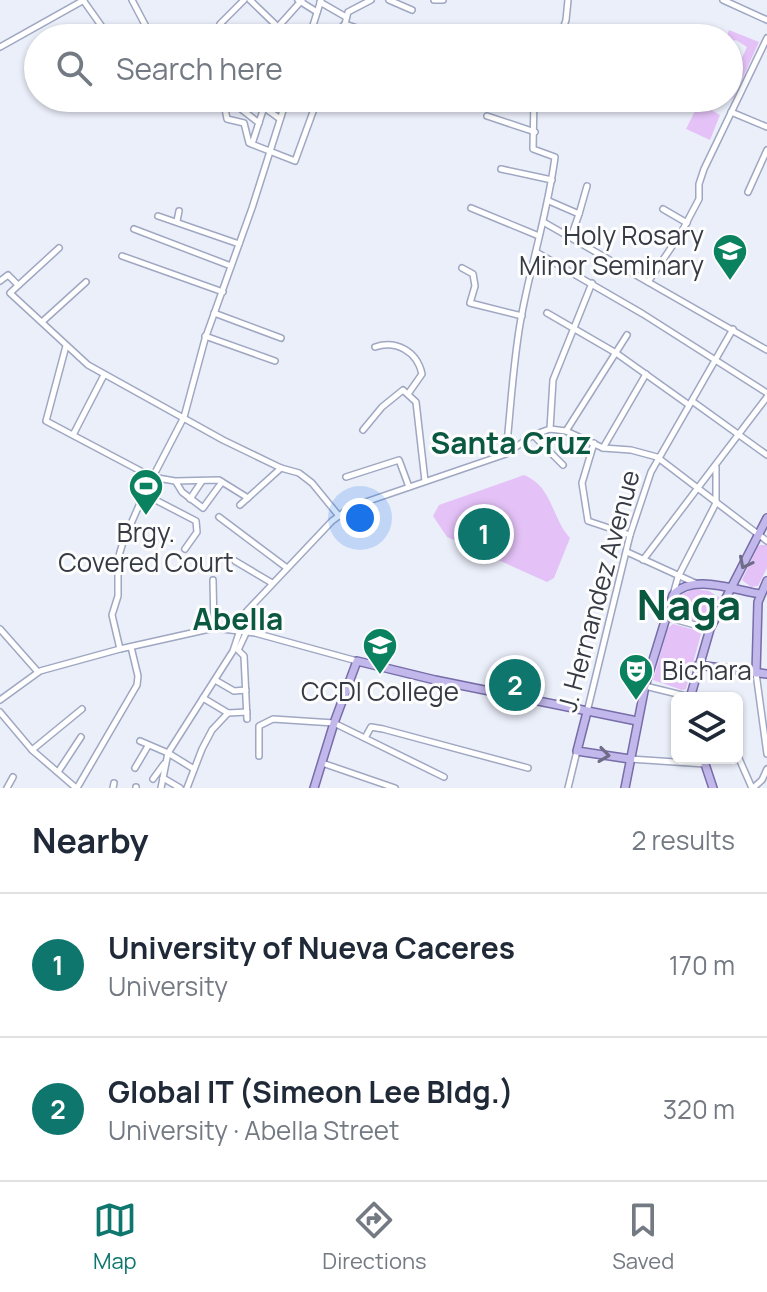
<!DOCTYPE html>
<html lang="en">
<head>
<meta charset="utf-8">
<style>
	body { margin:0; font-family:Manrope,sans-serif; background:#f6f6f7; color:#1f2937 }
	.controls { position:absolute; right:24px; bottom:24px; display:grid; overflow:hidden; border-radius:12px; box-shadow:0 2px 6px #0004 }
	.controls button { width:72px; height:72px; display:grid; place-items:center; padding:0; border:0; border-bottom:2px solid #e0e1e3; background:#fff; color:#1f2937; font:40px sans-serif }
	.you { position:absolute; left:360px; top:518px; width:28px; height:28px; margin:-20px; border:6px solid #fff; border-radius:50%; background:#1a73e8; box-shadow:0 0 0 12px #1a73e833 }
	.badge { display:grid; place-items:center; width:52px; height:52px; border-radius:50%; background:#0f766e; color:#fff; font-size:26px; font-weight:700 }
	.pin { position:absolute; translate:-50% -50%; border:4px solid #fff; box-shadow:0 2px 8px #0006 }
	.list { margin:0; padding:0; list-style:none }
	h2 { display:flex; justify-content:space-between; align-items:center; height:104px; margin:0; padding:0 32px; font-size:34px }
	h2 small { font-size:26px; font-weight:400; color:#747a83 }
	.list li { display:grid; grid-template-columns:52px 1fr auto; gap:24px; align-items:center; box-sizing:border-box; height:144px; padding:0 32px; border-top:2px solid #e0e1e3 }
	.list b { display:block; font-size:30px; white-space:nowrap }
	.list p { margin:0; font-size:26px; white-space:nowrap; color:#747a83 }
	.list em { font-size:26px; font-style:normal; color:#747a83 }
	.icon { flex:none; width:44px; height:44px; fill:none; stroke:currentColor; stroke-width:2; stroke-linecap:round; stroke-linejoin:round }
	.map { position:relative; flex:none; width:767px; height:788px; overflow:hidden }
	.search { position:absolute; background:#fff; box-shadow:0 2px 6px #0004; left:24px; right:24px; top:24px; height:88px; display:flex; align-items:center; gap:20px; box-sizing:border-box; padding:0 28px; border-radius:44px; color:#747a83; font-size:30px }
	.sheet { height:392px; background:#fff }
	nav { display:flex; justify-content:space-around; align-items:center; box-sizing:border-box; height:112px; border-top:2px solid #e0e1e3; background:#fff; font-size:22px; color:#747a83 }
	nav a { display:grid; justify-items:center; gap:4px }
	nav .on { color:#0f766e }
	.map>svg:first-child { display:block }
</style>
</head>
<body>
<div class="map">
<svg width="767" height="788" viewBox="0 0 767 788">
	<rect width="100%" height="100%" fill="#ebeffa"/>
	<g fill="#e4c2f7">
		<path d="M729 30 759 42 734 97 730 100 723 98H729V72L735 73 747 47 736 40 729 42V38H726Z"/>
		<path d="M704 106 720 115 710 140 686 129 696 109Z"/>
		<path d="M524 475C553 487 551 517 570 538L554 578 547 582 447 537 433 516 439 505Z"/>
		<path d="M761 545H767V568L758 586 751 587 742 580 758 546Z"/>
		<path d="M694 589 709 591 720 598 713 617 705 624 674 614 680 595Z"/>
		<path d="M673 624 699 631 701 634 686 689 682 690 653 680 668 628Z"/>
	</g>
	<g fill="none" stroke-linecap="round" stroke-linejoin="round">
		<g stroke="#9fa7c2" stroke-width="8">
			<g id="minor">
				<path d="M83 0 110 38"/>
				<path d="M132 0 152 38"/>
				<path d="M250 0 279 28"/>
				<path d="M298 0 317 12"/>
				<path d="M371 0 348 12 345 24 375 34V38"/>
				<path d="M389 0 412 10"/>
				<path d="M434 0H443"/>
				<path d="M723 0 767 20"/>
				<path d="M320 2 346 17"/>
				<path d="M239 38 220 24 244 0"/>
				<path d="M268 38 302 0"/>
				<path d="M309 38 321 0"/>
				<path d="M330 38 345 24"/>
				<path d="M560 38 566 20 568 0"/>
				<path d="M0 47 84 0"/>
				<path d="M223 98 227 119 244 123 249 143 295 161 318 98"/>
				<path d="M227 98 259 123"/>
				<path d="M251 98 280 119"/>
				<path d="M731 112 767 127"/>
				<path d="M487 116 535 132"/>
				<path d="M252 144 267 98"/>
				<path d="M501 169 552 180"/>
				<path d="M748 192 767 150"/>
				<path d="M549 201 579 214 587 186"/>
				<path d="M471 208 539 236"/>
				<path d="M663 209 687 223"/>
				<path d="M158 216 239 244"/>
				<path d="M177 221 179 211"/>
				<path d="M545 223 767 350"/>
				<path d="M134 229 231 266"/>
				<path d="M571 237 579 214"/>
				<path d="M59 248 10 293 88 365 223 440 281 468 299 473 312 483 339 516"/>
				<path d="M536 252 643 314 767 393"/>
				<path d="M122 256 223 292"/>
				<path d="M462 268 473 274 475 286 470 303 522 316"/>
				<path d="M0 281 8 275 18 285"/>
				<path d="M648 282 681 233 699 199V184L704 169 767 38"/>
				<path d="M214 313 281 338"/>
				<path d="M547 313 616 353 689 405"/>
				<path d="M43 321 86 282"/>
				<path d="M205 336 275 361"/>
				<path d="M66 346 46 421 152 477 175 481 219 480 248 498"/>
				<path d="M375 347C396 340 417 351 422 374L408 394"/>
				<path d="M692 401 767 455"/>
				<path d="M550 429 553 380 592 283"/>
				<path d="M363 430 382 407 403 390 416 402 425 481"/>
				<path d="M566 431 627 335"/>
				<path d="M73 435 104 375"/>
				<path d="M533 435 563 465"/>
				<path d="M594 443 582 483 588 521 630 535"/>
				<path d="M603 448 646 374"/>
				<path d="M506 453C511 407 513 359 522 313 532 260 548 211 555 157L533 149 534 98"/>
				<path d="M346 477 399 460 409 487"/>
				<path d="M176 482 182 492 203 508 222 482"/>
				<path d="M144 494 196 521 197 532 185 549"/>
				<path d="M190 499 202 481"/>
				<path d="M240 505 281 468"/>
				<path d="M219 517 287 568"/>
				<path d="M627 552 695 583"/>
				<path d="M643 560 767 397"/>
				<path d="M235 561 272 583"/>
				<path d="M213 580 214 628"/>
				<path d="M673 595 678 577 716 503V467"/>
				<path d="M666 617 710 629"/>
				<path d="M0 629 38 672"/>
				<path d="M247 631 238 650 244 656 247 719"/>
				<path d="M120 649 112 615 118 596V559L123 542 144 494 184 417 205 339 252 208 287 98"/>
				<path d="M756 673 767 754"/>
				<path d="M215 680 234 691 246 690"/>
				<path d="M645 686 694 698"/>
				<path d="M203 698 228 713"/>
				<path d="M0 700 40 671 120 649 214 628 255 633 357 661"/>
				<path d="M0 712 32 750 76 788"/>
				<path d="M587 712 630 535 651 472 733 329"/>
				<path d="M365 738 371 727 383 729 528 768"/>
				<path d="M140 741 168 753 194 769"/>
				<path d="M32 750 82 709"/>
				<path d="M737 754 752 788"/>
				<path d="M259 756V726L273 719 334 723 444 777"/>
				<path d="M630 759 705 764"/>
				<path d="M322 763 395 788"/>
				<path d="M135 768 148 746"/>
				<path d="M58 772 81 737"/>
				<path d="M163 778 180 788"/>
				<path d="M153 779 164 764"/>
				<path d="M7 788 13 777"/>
				<path d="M77 788 137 685 138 676 131 647"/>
				<path d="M113 788 114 783"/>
				<path d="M136 788V787"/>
				<path d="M161 788 168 753 233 651 246 612 332 521 351 507 506 454 533 435 550 429 566 431 603 448 631 450 657 457 767 541"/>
				<path d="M187 788 202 749 212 730 228 713 247 712"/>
				<path d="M568 788 577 751"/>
				<path d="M753 788 762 780 767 769"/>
			</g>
		</g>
		<g stroke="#776da8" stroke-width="10">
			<g id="major">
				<path d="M698 665 767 674"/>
				<path d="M756 673 758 602 767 581"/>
				<path d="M690 698 710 629 767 518"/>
				<path d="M587 712 577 751 630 759"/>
				<path d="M703 758 713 788"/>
				<path d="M314 788 334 723 357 661 435 680 637 721"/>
				<path d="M625 788 645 686 673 595C692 573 734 590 760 594"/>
			</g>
		</g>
		<use href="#minor" stroke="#fff" stroke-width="5"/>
		<use href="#major" stroke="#c2b8eb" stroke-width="7"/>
	</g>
	<defs><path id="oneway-chevron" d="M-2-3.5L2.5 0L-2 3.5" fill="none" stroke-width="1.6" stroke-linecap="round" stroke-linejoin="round" transform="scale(2)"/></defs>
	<g stroke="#6e6c87">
		<use href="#oneway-chevron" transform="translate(745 563) rotate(117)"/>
		<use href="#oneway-chevron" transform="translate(604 755) rotate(8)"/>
	</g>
	<defs>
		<g id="school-pin" transform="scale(1.8)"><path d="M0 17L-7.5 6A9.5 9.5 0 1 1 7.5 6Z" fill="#0a815f" stroke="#fcfdfc"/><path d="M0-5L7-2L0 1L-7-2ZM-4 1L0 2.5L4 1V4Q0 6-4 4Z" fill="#fff"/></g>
		<g id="stadium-pin" transform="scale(1.8)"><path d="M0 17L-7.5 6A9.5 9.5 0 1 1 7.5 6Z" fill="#0a815f" stroke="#fcfdfc"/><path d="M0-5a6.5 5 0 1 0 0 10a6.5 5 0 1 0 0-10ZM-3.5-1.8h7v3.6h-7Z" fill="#fff"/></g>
		<g id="university-pin" transform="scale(1.8)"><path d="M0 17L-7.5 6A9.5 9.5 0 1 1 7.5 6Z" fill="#0a815f" stroke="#fcfdfc"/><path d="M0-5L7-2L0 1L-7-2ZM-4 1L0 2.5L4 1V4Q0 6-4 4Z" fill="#fff"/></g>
		<g id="theatre-pin" transform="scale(1.8)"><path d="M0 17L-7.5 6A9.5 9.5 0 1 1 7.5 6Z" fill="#0a815f" stroke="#fcfdfc"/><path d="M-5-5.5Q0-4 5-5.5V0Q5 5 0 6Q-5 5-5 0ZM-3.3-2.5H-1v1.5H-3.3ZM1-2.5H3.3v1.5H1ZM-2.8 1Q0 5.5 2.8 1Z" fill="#fff"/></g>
	</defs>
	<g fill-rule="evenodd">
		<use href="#school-pin" x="730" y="251"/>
		<use href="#stadium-pin" x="146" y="486"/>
		<use href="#university-pin" x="380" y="645"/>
		<use href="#theatre-pin" x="636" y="671"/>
	</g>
	<g text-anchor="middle" stroke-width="6" stroke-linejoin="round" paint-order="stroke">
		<g font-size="26" fill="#363a45" stroke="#fcfdfc">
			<text x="704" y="245" text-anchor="end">Holy Rosary<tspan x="704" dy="30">Minor Seminary</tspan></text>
			<text x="146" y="542">Brgy.<tspan x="146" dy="30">Covered Court</tspan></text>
			<text x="662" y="680" text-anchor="start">Bichara</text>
			<text x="380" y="701">CCDI College</text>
		</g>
		<g font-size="26" fill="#363a45" stroke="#fcfdfc">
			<text transform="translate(599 591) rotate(-75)" y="9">J. Hernandez Avenue</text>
		</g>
		<g font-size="30" font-weight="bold" fill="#0b5841" stroke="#fcfdfc">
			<text x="511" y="454">Santa Cruz</text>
			<text x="238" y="630">Abella</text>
		</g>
		<g font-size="42" font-weight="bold" fill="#0b5841" stroke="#fcfdfc">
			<text x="689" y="620">Naga</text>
		</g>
	</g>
</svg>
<div class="controls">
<button><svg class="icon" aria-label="layers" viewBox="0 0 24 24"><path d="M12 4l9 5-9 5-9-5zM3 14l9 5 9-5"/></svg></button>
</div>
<div class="you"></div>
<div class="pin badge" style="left:484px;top:534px">1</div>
<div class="pin badge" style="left:515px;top:685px">2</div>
<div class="search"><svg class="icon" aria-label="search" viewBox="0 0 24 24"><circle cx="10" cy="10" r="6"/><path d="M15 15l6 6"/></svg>Search here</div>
</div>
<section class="sheet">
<h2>Nearby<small>2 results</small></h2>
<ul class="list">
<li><span class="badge">1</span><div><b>University of Nueva Caceres</b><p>University</p></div><em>170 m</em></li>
<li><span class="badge">2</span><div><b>Global IT (Simeon Lee Bldg.)</b><p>University · Abella Street</p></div><em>320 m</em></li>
</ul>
</section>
<nav>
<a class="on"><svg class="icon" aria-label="map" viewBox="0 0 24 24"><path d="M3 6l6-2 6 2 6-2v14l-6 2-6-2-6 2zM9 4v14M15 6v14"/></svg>Map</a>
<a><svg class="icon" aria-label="directions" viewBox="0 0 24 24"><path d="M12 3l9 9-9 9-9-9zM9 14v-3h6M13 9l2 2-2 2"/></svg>Directions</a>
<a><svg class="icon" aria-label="saved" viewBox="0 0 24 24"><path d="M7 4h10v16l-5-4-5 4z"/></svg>Saved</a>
</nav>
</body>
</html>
